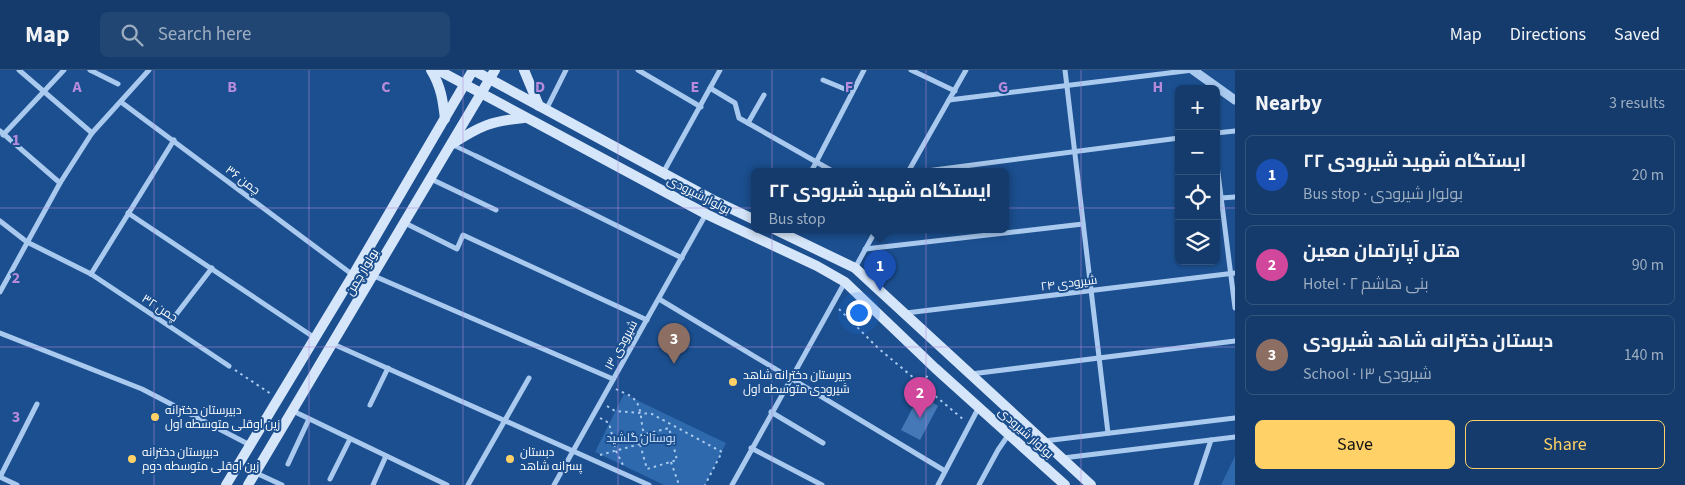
<!DOCTYPE html>
<html lang="en">
<head>
<meta charset="utf-8">
<style>
	body { margin:0; font-family:"Source Sans 3",Cairo,sans-serif; background:#214673; color:#f1f3f6 }
	.controls { position:absolute; right:15px; top:15px; display:grid; overflow:hidden; border-radius:8px; box-shadow:0 1px 4px #0004 }
	.controls button { width:45px; height:45px; display:grid; place-items:center; padding:0; border:0; border-bottom:1px solid #33557e; background:#143b6b; color:#f1f3f6; font:25px sans-serif }
	.you { position:absolute; left:858px; top:242px; width:18px; height:18px; margin:-12px; border:4px solid #fff; border-radius:50%; background:#1a73e8; box-shadow:0 0 0 8px #1a73e833 }
	.badge { display:grid; place-items:center; width:32px; height:32px; border-radius:50%; background:#ffd166; color:#fff; font-size:16px; font-weight:700 }
	.pin { position:absolute; translate:-50% -41px; filter:drop-shadow(0 1px 2px #0008) }
	.pin::after { content:''; position:absolute; top:26px; width:18px; height:15px; background:inherit; clip-path:polygon(0 0,100% 0,50% 100%) }
	.popup { position:absolute; left:751px; top:98px; width:258px; height:65px; box-sizing:border-box; display:grid; place-content:center; border-radius:8px; background:#143b6b; filter:drop-shadow(0 1px 4px #0005); font-size:16px; white-space:nowrap; color:#9dadc1 }
	.popup b { font-size:19px; color:#f1f3f6 }
	.popup::after { content:''; position:absolute; left:50%; top:100%; margin-left:-10px; border:10px solid transparent; border-top-color:#143b6b }
	.list { margin:0; padding:0; list-style:none }
	h2 { display:flex; justify-content:space-between; align-items:center; height:65px; margin:0; padding:0 20px; font-size:21px }
	h2 small { font-size:16px; font-weight:400; color:#9dadc1 }
	.list li { display:grid; grid-template-columns:32px 1fr auto; gap:15px; align-items:center; box-sizing:border-box; height:80px; margin:0 10px 10px; padding:0 10px; border:1px solid #33557e; border-radius:8px }
	.list b { display:block; font-size:19px; white-space:nowrap }
	.list p { margin:0; font-size:16px; white-space:nowrap; color:#9dadc1 }
	.list em { font-size:16px; font-style:normal; color:#9dadc1 }
	.actions { display:flex; gap:10px; padding:15px 20px }
	.actions a { flex:1; padding:11px 0; border:1px solid #ffd166; border-radius:8px; text-align:center; font-size:18px; color:#ffd166 }
	.actions .main { background:#ffd166; color:#111 }
	.icon { flex:none; width:28px; height:28px; fill:none; stroke:currentColor; stroke-width:2; stroke-linecap:round; stroke-linejoin:round }
	.map { position:relative; flex:none; width:1235px; height:415px; overflow:hidden }
	header { display:flex; align-items:center; gap:30px; box-sizing:border-box; height:70px; padding:0 25px; background:#143b6b; border-bottom:1px solid #33557e }
	header strong { font-size:24px }
	nav { display:flex; gap:28px; margin-inline-start:auto; font-size:18px }
	.search { width:350px; height:45px; background:#214673; display:flex; align-items:center; gap:12px; box-sizing:border-box; padding:0 18px; border-radius:8px; color:#9dadc1; font-size:19px }
	main { display:flex }
	aside { flex:1; background:#143b6b }
	.map>svg:first-child { display:block }
</style>
</head>
<body>
<header>
<strong>Map</strong>
<div class="search"><svg class="icon" aria-label="search" viewBox="0 0 24 24"><circle cx="10" cy="10" r="6"/><path d="M15 15l6 6"/></svg>Search here</div>
<nav><a>Map</a><a>Directions</a><a>Saved</a></nav>
</header>
<main>
<div class="map">
<svg width="1235" height="415" viewBox="0 0 1235 415">
	<rect width="100%" height="100%" fill="#1b4f8f"/>
	<g fill="#2e69ad">
		<path d="M624 324 726 373 705 415H664L595 382Z"/>
		<path d="M1235 386V415H1221Z"/>
	</g>
	<path fill="#4478b7" d="M920 324 938 336 920 370 901 360Z"/>
	<g fill="none" stroke-linecap="round" stroke-linejoin="round">
		<g stroke="#a9c9ee" stroke-width="2" stroke-dasharray="2.5 4" stroke-linecap="butt">
			<path d="M839 239 878 278 964 350"/>
			<path d="M235 300 271 324"/>
			<path d="M922 313 928 305"/>
			<path d="M616 319C621 322 631 325 634 329 643 338 640 353 644 363"/>
			<path d="M607 336 615 341 652 344 722 382 705 415"/>
			<path d="M600 348 609 353 616 381 623 395"/>
			<path d="M600 385 640 374 638 366 669 358 677 390 647 399 640 374"/>
			<path d="M671 392 679 415"/>
		</g>
		<path stroke="#a9c9ee" stroke-width="4.5" d="M453 75 476 86"/>
		<g stroke="#a9c9ee" stroke-width="5">
			<path d="M19 0 92 63"/>
			<path d="M90 0 118 14"/>
			<path d="M638 0 701 37"/>
			<path d="M911 0 955 21"/>
			<path d="M1065 0 1108 363"/>
			<path d="M823 10 852 22"/>
			<path d="M710 18 735 33 739 48 834 102"/>
			<path d="M949 30 1193 0"/>
			<path d="M121 32 353 205"/>
			<path d="M546 40 566 0"/>
			<path d="M748 53 764 25"/>
			<path d="M0 61 60 113"/>
			<path d="M1216 63 1235 61"/>
			<path d="M3 65 64 0"/>
			<path d="M476 86 682 188"/>
			<path d="M1216 87 1235 238"/>
			<path d="M811 102 864 0"/>
			<path d="M908 102 966 0"/>
			<path d="M919 102 1179 68"/>
			<path d="M663 103 720 0"/>
			<path d="M431 109 496 140"/>
			<path d="M1221 128 1235 127"/>
			<path d="M128 143 315 268"/>
			<path d="M0 151 27 172 91 204 229 296"/>
			<path d="M405 153 457 179 463 165 647 250"/>
			<path d="M865 179 1083 154"/>
			<path d="M855 198 876 160"/>
			<path d="M91 204 174 70"/>
			<path d="M374 206 613 309"/>
			<path d="M0 222 60 113 92 63 149 0"/>
			<path d="M659 229 945 401"/>
			<path d="M906 243 1235 203"/>
			<path d="M168 255 212 198"/>
			<path d="M0 263 142 319 250 375"/>
			<path d="M333 274 649 415"/>
			<path d="M971 304 1235 271"/>
			<path d="M370 335 388 298"/>
			<path d="M293 341 447 415"/>
			<path d="M771 342 823 373"/>
			<path d="M1044 371 1235 348"/>
			<path d="M751 378 822 415"/>
			<path d="M1063 388 1235 367"/>
			<path d="M288 394 309 349"/>
			<path d="M256 403 282 415"/>
			<path d="M0 407 37 334"/>
			<path d="M0 407 17 415"/>
			<path d="M330 409 350 369"/>
			<path d="M373 415 386 386"/>
			<path d="M468 415 529 308"/>
			<path d="M554 415 706 144"/>
			<path d="M732 415 845 212"/>
			<path d="M938 415 979 337"/>
			<path d="M979 415 998 380 1009 364"/>
			<path d="M1196 415 1211 370"/>
		</g>
		<path stroke="#a9c9ee" stroke-width="9" d="M1193 0 1235 30"/>
		<g stroke="#d6e6fa" stroke-width="10">
			<path d="M431 0C441 16 443 31 445 49"/>
			<path d="M438 0 706 144 817 196 845 212 935 298 1065 415"/>
			<path d="M473 0 713 130 755 150"/>
			<path d="M524 0 539 36"/>
			<path d="M452 74C480 56 491 51 524 48"/>
			<path d="M776 160 855 198 1091 415"/>
			<path d="M226 415 353 205 473 0"/>
			<path d="M248 415 495 0"/>
		</g>
	</g>
	<path fill="none" stroke="#b68bdc" stroke-width="1" stroke-opacity="0.55" d="M154 0V415M309 0V415M463 0V415M618 0V415M772 0V415M926 0V415M1081 0V415M0 138H1179M1216 138H1235M0 277H1235"/>
	<g fill="#ffd166" stroke="#1b4f8f" stroke-width="2">
		<circle cx="733" cy="312" r="5"/>
		<circle cx="155" cy="347" r="5"/>
		<circle cx="132" cy="389" r="5"/>
		<circle cx="510" cy="389" r="5"/>
	</g>
	<g text-anchor="middle" stroke-width="4" stroke-linejoin="round" paint-order="stroke">
		<g font-size="12" fill="#fff" stroke="#1b4f8f">
			<text transform="translate(243 110) rotate(37)" y="4">چمن ۳۶</text>
			<text transform="translate(699 125) rotate(27)" y="4">بولوار شیرودی</text>
			<text transform="translate(362 202) rotate(-59)" y="4">بولوار چمن</text>
			<text transform="translate(1069 213) rotate(-7)" y="4">شیرودی ۲۴</text>
			<text transform="translate(160 238) rotate(33)" y="4">چمن ۳۲</text>
			<text transform="translate(621 275) rotate(-61)" y="4">شیرودی ۱۳</text>
			<text transform="translate(1026 363) rotate(42)" y="4">بولوار شیرودی</text>
		</g>
		<g font-size="12" fill="#fff" stroke="#1b4f8f" text-anchor="start">
			<text x="743" y="309">دبیرستان دخترانه شاهد<tspan x="743" dy="14">شیرودی متوسطه اول</tspan></text>
			<text x="165" y="344">دبیرستان دخترانه<tspan x="165" dy="14">زین اوقلی متوسطه اول</tspan></text>
			<text x="142" y="386">دبیرستان دخترانه<tspan x="142" dy="14">زین اوقلی متوسطه دوم</tspan></text>
			<text x="520" y="386">دبستان<tspan x="520" dy="14">پسرانه شاهد</tspan></text>
		</g>
		<g font-size="12" fill="#cfe3fa" stroke="#1b4f8f">
			<text x="641" y="372">بوستان گلشید</text>
		</g>
	</g>
	<g font-size="16" text-anchor="middle" font-weight="bold" fill="#b68bdc" stroke="#1b4f8f" stroke-width="4" stroke-linejoin="round" paint-order="stroke">
		<text x="77" y="22">A</text>
		<text x="232" y="22">B</text>
		<text x="386" y="22">C</text>
		<text x="540" y="22">D</text>
		<text x="695" y="22">E</text>
		<text x="849" y="22">F</text>
		<text x="1003" y="22">G</text>
		<text x="1158" y="22">H</text>
		<text x="16" y="75">1</text>
		<text x="16" y="213">2</text>
		<text x="16" y="352">3</text>
	</g>
</svg>
<div class="controls">
<button>+</button>
<button>−</button>
<button><svg class="icon" aria-label="locate" viewBox="0 0 24 24"><circle cx="12" cy="12" r="6"/><path d="M12 2v4M12 18v4M2 12h4M18 12h4"/></svg></button>
<button><svg class="icon" aria-label="layers" viewBox="0 0 24 24"><path d="M12 4l9 5-9 5-9-5zM3 14l9 5 9-5"/></svg></button>
</div>
<div class="you"></div>
<div class="pin badge" style="left:880px;top:221px;background:#1a4fb4">1</div>
<div class="popup"><b>ایستگاه شهید شیرودی ۲۲</b>Bus stop</div>
<div class="pin badge" style="left:920px;top:348px;background:#d1479c">2</div>
<div class="pin badge" style="left:674px;top:294px;background:#8d6e63">3</div>
</div>
<aside>
<h2>Nearby<small>3 results</small></h2>
<ul class="list">
<li><span class="badge" style="background:#1a4fb4">1</span><div><b>ایستگاه شهید شیرودی ۲۲</b><p>Bus stop · بولوار شیرودی</p></div><em>20 m</em></li>
<li><span class="badge" style="background:#d1479c">2</span><div><b>هتل آپارتمان معین</b><p>Hotel · بنی هاشم ۲</p></div><em>90 m</em></li>
<li><span class="badge" style="background:#8d6e63">3</span><div><b>دبستان دخترانه شاهد شیرودی</b><p>School · شیرودی ۱۳</p></div><em>140 m</em></li>
</ul>
<div class="actions"><a class="main">Save</a><a>Share</a></div>
</aside>
</main>
</body>
</html>
